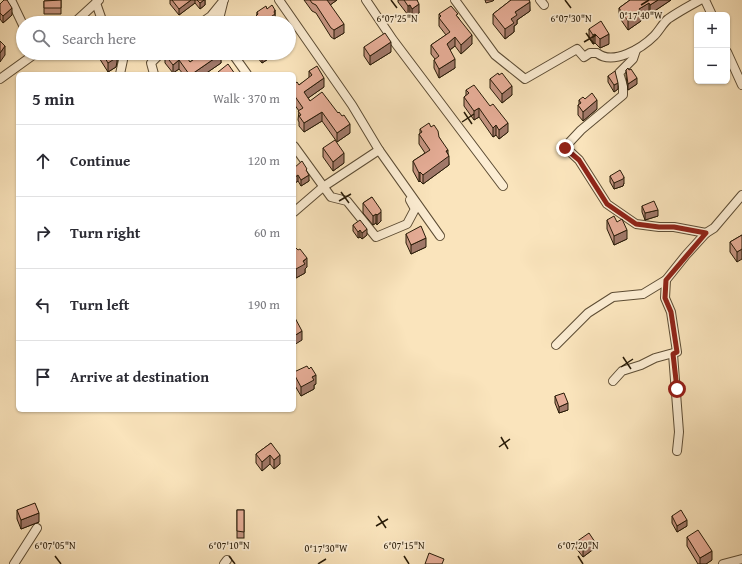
<!DOCTYPE html>
<html lang="en">
<head>
<meta charset="utf-8">
<style>
	body { margin:0; font-family:"Gentium Book Plus",serif; background:#f2f2f3; color:#2b2b33 }
	.controls { position:absolute; right:12px; top:12px; display:grid; overflow:hidden; border-radius:6px; box-shadow:0 1px 3px #0004 }
	.controls button { width:36px; height:36px; display:grid; place-items:center; padding:0; border:0; border-bottom:1px solid #e1e1e2; background:#fff; color:#2b2b33; font:20px sans-serif }
	.stop { position:absolute; width:12px; height:12px; margin:-9px; border:3px solid #8f2418; border-radius:50%; background:#fff }
	.stop.end { background:#8f2418; border-color:#fff; box-shadow:0 1px 4px #0008 }
	.list { margin:0; padding:0; list-style:none }
	h2 { display:flex; justify-content:space-between; align-items:center; height:52px; margin:0; padding:0 16px; font-size:17px }
	h2 small { font-size:13px; font-weight:400; color:#7c7c81 }
	.list li { display:grid; grid-template-columns:26px 1fr auto; gap:12px; align-items:center; box-sizing:border-box; height:72px; padding:0 16px; border-top:1px solid #e1e1e2 }
	.list b { display:block; font-size:15px; white-space:nowrap }
	.list em { font-size:13px; font-style:normal; color:#7c7c81 }
	.icon { flex:none; width:22px; height:22px; fill:none; stroke:currentColor; stroke-width:2; stroke-linecap:round; stroke-linejoin:round }
	.map { position:relative; flex:none; width:742px; height:564px; overflow:hidden }
	.search { position:absolute; background:#fff; box-shadow:0 1px 3px #0004; left:16px; top:16px; width:280px; height:44px; display:flex; align-items:center; gap:10px; box-sizing:border-box; padding:0 14px; border-radius:22px; color:#7c7c81; font-size:15px }
	.panel { position:absolute; background:#fff; box-shadow:0 1px 3px #0004; left:16px; top:72px; width:280px; height:340px; border-radius:6px }
	.map>svg:first-child { display:block }
</style>
</head>
<body>
<div class="map">
<svg width="742" height="564" viewBox="0 0 742 564">
	<rect width="100%" height="100%" fill="#fae4bc"/>
	<filter id="stains"><feTurbulence type="fractalNoise" baseFrequency=".005" numOctaves="4"/><feColorMatrix values="0 0 0 0 .2 0 0 0 0 .09 0 0 0 0 .02 0 0 0 .5 -.17"/></filter>
	<radialGradient id="worn" r=".72"><stop offset=".6" stop-color="#630" stop-opacity="0"/><stop offset="1" stop-color="#630" stop-opacity=".3"/></radialGradient>
	<g fill="none" stroke-linecap="round" stroke-linejoin="round">
		<g stroke="#5c4c34" stroke-width="10">
			<g id="minor">
				<path d="M11 0 23 25"/>
				<path d="M279 0 352 105 379 150 440 236"/>
				<path d="M366 0 393 40 503 186"/>
				<path d="M455 0 495 55 525 79 577 49 584 57 590 53H597C613 66 642 48 654 36 659 31 663 23 668 19 678 12 689 6 700 0"/>
				<path d="M540 0 544 5"/>
				<path d="M705 0 712 15"/>
				<path d="M96 3 103 23"/>
				<path d="M74 23 99 0"/>
				<path d="M201 23 211 16 224 0"/>
				<path d="M218 23 223 3"/>
				<path d="M636 50 633 59 619 73 623 86V95L581 130 565 147 579 160 607 204 636 224 659 227H674L706 233"/>
				<path d="M727 52 742 85"/>
				<path d="M232 53 247 74"/>
				<path d="M120 74 123 60 122 53"/>
				<path d="M154 74 151 63 161 53"/>
				<path d="M0 79 36 53"/>
				<path d="M294 146 331 197 347 201 376 237 407 224 415 209 410 200"/>
				<path d="M294 212 323 187 379 150"/>
				<path d="M556 345 588 313 613 297 643 294 666 280"/>
				<path d="M673 354 679 432 677 451"/>
				<path d="M613 381 622 371 641 365 655 358 677 352 671 312 665 298 666 280 686 255 706 233 714 228 742 195"/>
				<path d="M14 564 37 528"/>
				<path d="M224 564 227 560"/>
				<path d="M723 564 742 559"/>
			</g>
		</g>
		<use href="#minor" stroke="#fcedd3" stroke-width="8"/>
	</g>
	<g fill="#c69582" stroke="#271a07">
		<path d="M61 0V14H44V1Z"/>
		<path d="M170 0H205V5L200 9 195 3 179 15 170 4Z"/>
		<path d="M304 0H337L330 5 344 33 334 39 331 37 316 13 312 11Z"/>
		<path d="M398 0H417L419 13 412 18 410 14 408 15 398 2Z"/>
		<path d="M485 0H494L493 1 486 3Z"/>
		<path d="M511 0H529L530 11 517 20V24L514 26V32L505 39 493 24V14Z"/>
		<path d="M630 0H671L650 14 649 11 641 16V21L628 30 619 17V8Z"/>
		<path d="M0 4 12 15 3 23 0 19Z"/>
		<path d="M267 9 275 10V23H256L257 12Z"/>
		<path d="M439 14 458 17 472 44 461 54 455 46 450 50 455 68 439 78 434 68V60L435 59 431 54V45L446 35 439 26Z"/>
		<path d="M589 29 609 44 600 48 595 43 593 44 589 38Z"/>
		<path d="M364 47 391 52 370 65 364 56Z"/>
		<path d="M96 53H117V62L116 67 108 72Z"/>
		<path d="M199 53H220L221 63 205 74H183L179 69 173 73 165 63V55L190 62 199 56Z"/>
		<path d="M250 53H284L279 57 276 54 262 63 257 57 254 58Z"/>
		<path d="M626 70 637 84 628 90 626 76Z"/>
		<path d="M309 71 324 87 308 98 310 101 350 133 337 142 322 121 304 132 299 126V122L298 120 299 111 294 104V84L299 85 309 78Z"/>
		<path d="M499 75 512 95 502 103 490 88V79Z"/>
		<path d="M608 76 618 89 614 92 608 82Z"/>
		<path d="M466 90 508 132 499 139 496 135 493 137 479 117 474 120 464 106V97L466 95Z"/>
		<path d="M585 99 597 109 583 121 578 115V105L579 104V100Z"/>
		<path d="M420 129 439 137 448 154 449 165 423 184 420 181 419 182 413 171V161L425 153 419 144V134H420Z"/>
		<path d="M323 148 344 163 333 171 323 157Z"/>
		<path d="M294 168 307 172 309 181 301 186 298 181 295 183 294 181Z"/>
		<path d="M610 176 624 183 623 186 614 189 610 182Z"/>
		<path d="M372 197 381 221 377 225 376 223 373 225 363 213V203Z"/>
		<path d="M642 206 658 216 645 220 642 212Z"/>
		<path d="M607 220 617 222 627 239 614 245 607 229Z"/>
		<path d="M353 225 367 235 362 239 360 237 358 238 353 231Z"/>
		<path d="M406 234 426 247 411 254 406 243Z"/>
		<path d="M742 235 737 262 730 252V242Z"/>
		<path d="M294 250 307 267 305 269V273L296 278 294 276Z"/>
		<path d="M294 372 316 384 314 385V389L301 396 294 384Z"/>
		<path d="M555 396 568 410 559 413 555 403Z"/>
		<path d="M271 443 280 464 274 469 270 464 262 471 256 463V454Z"/>
		<path d="M17 510 39 522 21 529 17 519Z"/>
		<rect x="237" y="510" width="7" height="28"/>
		<path d="M672 516 687 526 677 532 672 523Z"/>
		<path d="M687 537 712 560 706 564H698L687 546Z"/>
		<path d="M576 542 595 548 583 557 576 548Z"/>
	</g>
	<g fill="#a1796a" stroke="#271a07">
		<path d="M191 0H195V3L179 15V9Z"/>
		<path d="M204 0H205V5L200 9V3Z"/>
		<path d="M326 0H337L326 8Z"/>
		<path d="M658 0H671L650 14V5Z"/>
		<path d="M530 2V11L517 20V24L514 26V32L505 39V29L515 12Z"/>
		<path d="M649 3V11L641 16V21L628 30V21L639 9Z"/>
		<path d="M419 4V13L412 18V9Z"/>
		<path d="M410 5V14L408 15V6Z"/>
		<path d="M12 8V15L3 23V16Z"/>
		<path d="M275 10V23H262L274 12Z"/>
		<path d="M344 24V33L334 39V30Z"/>
		<path d="M291 34V48L289 49V35Z"/>
		<path d="M595 34V43L593 44V35Z"/>
		<path d="M609 34V44L600 48V39Z"/>
		<path d="M472 35V44L461 54V45Z"/>
		<path d="M455 37V46L447 52V44Z"/>
		<path d="M391 42V52L370 65V56Z"/>
		<path d="M5 46V55L0 62V53Z"/>
		<path d="M117 53V62L116 67 108 72V63Z"/>
		<path d="M254 53H257V57L254 58Z"/>
		<path d="M263 53H276V54L262 63V54Z"/>
		<path d="M279 53H284L279 57Z"/>
		<path d="M221 54V63L205 74H192Z"/>
		<path d="M455 59V68L439 78V69Z"/>
		<path d="M179 60V69L173 73V65Z"/>
		<path d="M324 78V87L304 101V92Z"/>
		<path d="M637 78V84L628 90V84Z"/>
		<path d="M618 83V89L614 92V85Z"/>
		<path d="M512 86V95L502 103V94Z"/>
		<path d="M597 100V109L583 121V112Z"/>
		<path d="M479 108V117L474 120V111Z"/>
		<path d="M322 112V121L304 132V123Z"/>
		<path d="M508 123V132L499 139V130Z"/>
		<path d="M350 124V133L337 142V133Z"/>
		<path d="M496 125V135L493 137V128Z"/>
		<path d="M448 150V157L449 156V165L423 184V175Z"/>
		<path d="M344 153V163L333 171V162Z"/>
		<path d="M420 172V181L419 182V173Z"/>
		<path d="M298 175V181L295 183V177Z"/>
		<path d="M309 175V181L301 186V180Z"/>
		<path d="M624 177V183L623 186 614 189V183Z"/>
		<path d="M658 210V216L645 220V213Z"/>
		<path d="M381 212V221L377 225V215Z"/>
		<path d="M376 214V223L373 225V216Z"/>
		<path d="M367 229V235L362 239V233Z"/>
		<path d="M360 230V237L358 238V232Z"/>
		<path d="M627 230V239L614 245V236Z"/>
		<path d="M426 238V247L411 254V245Z"/>
		<path d="M742 249V259L737 262V252Z"/>
		<path d="M307 258V267L305 269V273L296 278V269Z"/>
		<path d="M302 331V340L294 345V336Z"/>
		<path d="M316 375V384L314 385V389L301 396V387L312 377Z"/>
		<path d="M568 403V410L559 413V407Z"/>
		<path d="M270 455V464L262 471V462Z"/>
		<path d="M280 455V464L274 469V460Z"/>
		<path d="M39 513V522L21 529V520Z"/>
		<path d="M687 520V526L677 532V526Z"/>
		<path d="M595 542V548L583 557V551Z"/>
		<path d="M712 551V560L706 564H700V558Z"/>
	</g>
	<g fill="#e6ad97" stroke="#271a07">
		<path d="M4 0H7L12 8 3 16 0 13V4Z"/>
		<path d="M61 0V8H44V1Z"/>
		<path d="M172 0H191L179 9Z"/>
		<path d="M197 0H204L200 3Z"/>
		<path d="M310 0H327L344 24 334 30 331 28 316 5 312 3Z"/>
		<path d="M404 0H417L419 4 412 9 410 5 408 6Z"/>
		<path d="M511 0H529L530 2 515 12 517 15 511 19 514 23 505 29 493 14Z"/>
		<path d="M630 0H658L650 5 649 3 639 9 641 12 628 21 619 8Z"/>
		<path d="M272 5 275 10 274 12 275 14 262 23H261L256 16 258 14 257 12 266 6 267 9Z"/>
		<path d="M451 6 458 14 456 15 472 35 461 45 455 37 447 44 455 59 439 69 434 60 439 56 431 45 450 32 439 18 441 16 439 14Z"/>
		<path d="M601 21 609 34 600 39 595 34 593 35 589 29Z"/>
		<path d="M289 30 291 34 289 35 291 38 289 40Z"/>
		<path d="M385 33 391 42 370 56 364 47Z"/>
		<path d="M0 41 5 46 0 53Z"/>
		<path d="M102 53H117L116 58 108 63Z"/>
		<path d="M168 53H184L190 62 200 55 199 53H220L221 54 192 74H189L179 60 173 65 165 55Z"/>
		<path d="M228 64 235 74H219L218 72Z"/>
		<path d="M317 66 324 78 304 92 310 101 322 92 338 113 339 112 342 116 344 115 350 124 337 133 322 112 304 123 299 116 301 115 298 111 303 108 294 95V84L297 82 299 85 312 75 309 71Z"/>
		<path d="M628 68 629 70 631 69 637 78 628 84 626 70Z"/>
		<path d="M615 71 618 83 614 85 608 76Z"/>
		<path d="M498 73 499 75 502 73 512 86 502 94 490 79Z"/>
		<path d="M474 85 490 106 493 104 508 123 499 130 496 125 493 128 479 108 474 111 464 97 469 93 466 90Z"/>
		<path d="M592 93 597 100 583 112 578 105 581 103 579 100 583 97 585 99Z"/>
		<path d="M429 123 431 127 434 125 438 131 439 137 448 150 446 151 449 156 423 175 420 172 419 173 413 161 430 150 419 134 422 132 420 129Z"/>
		<path d="M335 140 344 153 333 162 323 148Z"/>
		<path d="M302 161 307 169 306 170 309 175 301 180 298 175 295 177 294 175V168Z"/>
		<path d="M620 170 624 177 623 179 614 183 610 176Z"/>
		<path d="M372 197 381 210V212L377 215 376 214 373 216 363 203Z"/>
		<path d="M654 201 658 210 645 213 642 206Z"/>
		<path d="M614 216 617 222 622 219 627 230 614 236 607 220Z"/>
		<path d="M360 220 367 229 362 233 360 230 358 232 353 225Z"/>
		<path d="M421 226 426 238 411 245 406 234Z"/>
		<path d="M742 235V249L737 252 730 242Z"/>
		<path d="M296 248 298 250 300 249 307 258 303 261 305 264 296 269 294 267V250Z"/>
		<path d="M294 316 302 331 294 336Z"/>
		<path d="M307 366 309 369 311 367 316 375 312 377 314 380 301 387 294 374V372Z"/>
		<path d="M564 393 568 403 559 407 555 396Z"/>
		<path d="M271 443 280 455 274 460 270 455 262 462 256 454Z"/>
		<path d="M35 503 39 513 21 520 17 510Z"/>
		<path d="M237 510H244V532L237 531Z"/>
		<path d="M681 510 687 520 677 526 672 516Z"/>
		<path d="M698 530 712 551 700 558 687 537Z"/>
		<path d="M589 533 595 542 583 551 576 542Z"/>
		<path d="M429 553 444 559 442 564H425Z"/>
	</g>
	<g fill="none" stroke-linecap="round" stroke-linejoin="round">
		<path stroke="#8f2418" stroke-width="5" d="M565 148 579 160 607 204 636 224 659 227H674L706 233 666 280 665 298 671 312 677 352 673 354 677 389"/>
	</g>
	<path fill="none" stroke="#271a07" stroke-width="1.5" d="M391 0 397 8M565 0 571 8M641 5 649 0M586 33 594 44M584 42 596 35M464 112 472 124M462 122 474 114M341 192 349 203M339 201 351 194M623 357 631 369M621 367 633 359M501 437 508 449M499 447 510 439M378 516 386 528M376 526 388 519M55 556 61 564M229 556 235 564M404 556 409 564M578 556 583 564M318 564 326 559"/>
	<g font-size="10" text-anchor="middle" fill="#271a07" stroke="#fcedd3" stroke-width="3.5" stroke-linejoin="round" paint-order="stroke">
		<text x="641" y="19">0°17'40"W</text>
		<text x="397" y="22">6°07'25"N</text>
		<text x="571" y="22">6°07'30"N</text>
		<text x="55" y="549">6°07'05"N</text>
		<text x="229" y="549">6°07'10"N</text>
		<text x="404" y="549">6°07'15"N</text>
		<text x="578" y="549">6°07'20"N</text>
		<text x="326" y="552">0°17'30"W</text>
	</g>
	<rect width="100%" height="100%" filter="url(#stains)"/>
	<rect width="100%" height="100%" fill="url(#worn)"/>
</svg>
<div class="controls">
<button>+</button>
<button>−</button>
</div>
<div class="stop" style="left:677px;top:389px"></div>
<div class="stop end" style="left:565px;top:148px"></div>
<div class="search"><svg class="icon" aria-label="search" viewBox="0 0 24 24"><circle cx="10" cy="10" r="6"/><path d="M15 15l6 6"/></svg>Search here</div>
<section class="panel">
<h2>5 min<small>Walk · 370 m</small></h2>
<ul class="list">
<li><svg class="icon" aria-label="ahead" viewBox="0 0 24 24"><path d="M12 20V5M6 11l6-6 6 6"/></svg><div><b>Continue</b></div><em>120 m</em></li>
<li><svg class="icon" aria-label="right" viewBox="0 0 24 24"><path d="M7 20v-9h11M14 6l5 5-5 5"/></svg><div><b>Turn right</b></div><em>60 m</em></li>
<li><svg class="icon" aria-label="left" viewBox="0 0 24 24"><path d="M17 20v-9H6M10 6l-5 5 5 5"/></svg><div><b>Turn left</b></div><em>190 m</em></li>
<li><svg class="icon" aria-label="arrive" viewBox="0 0 24 24"><path d="M6 21V4h12l-3 4 3 4H6"/></svg><div><b>Arrive at destination</b></div></li>
</ul>
</section>
</div>
</body>
</html>
